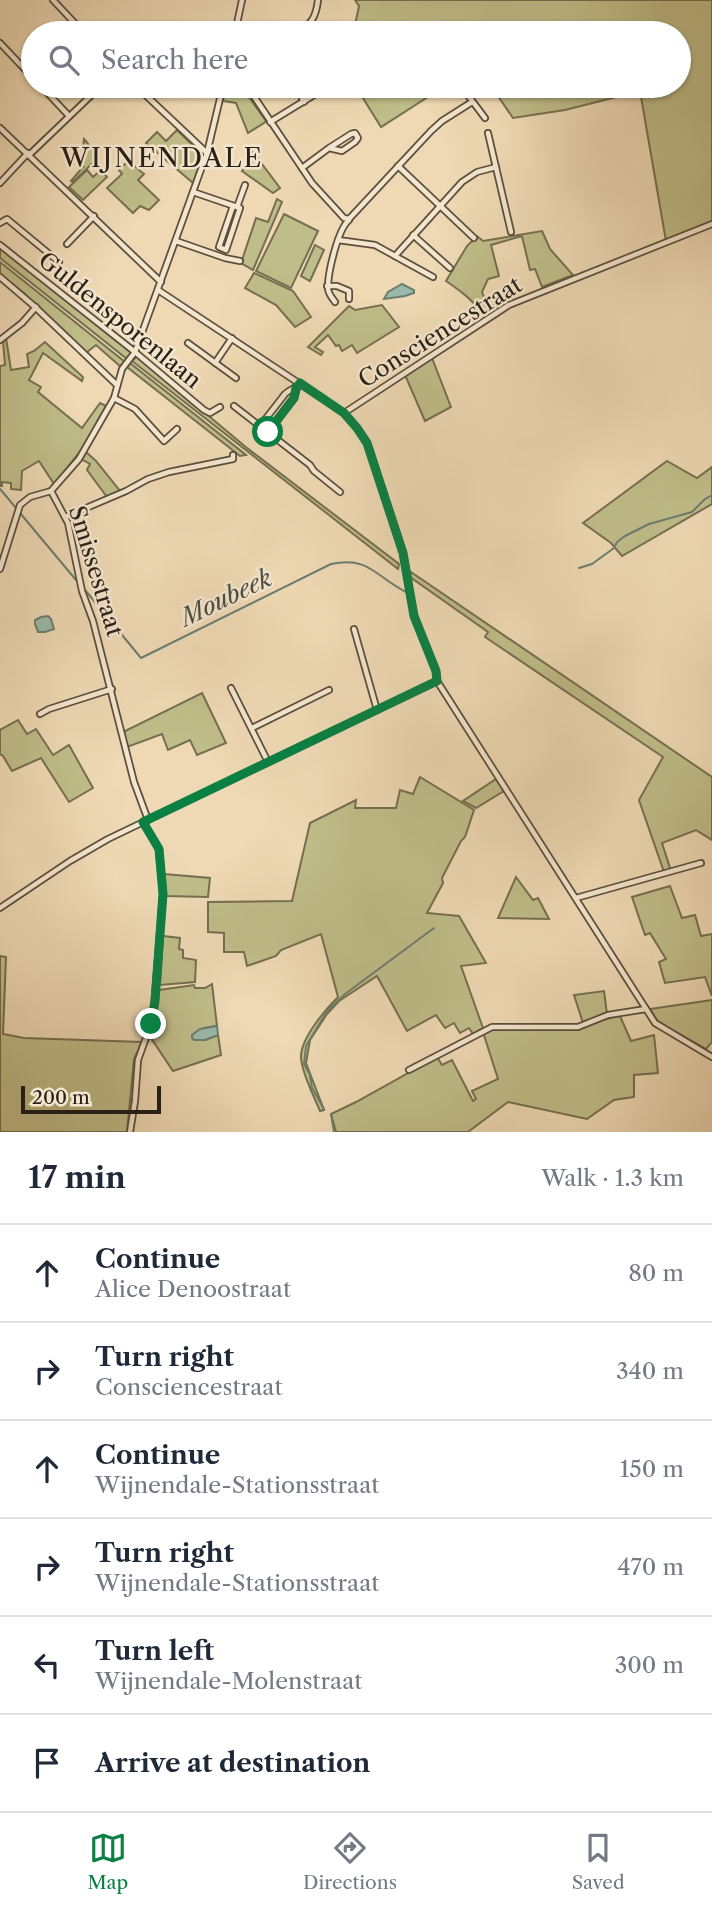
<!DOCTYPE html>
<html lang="en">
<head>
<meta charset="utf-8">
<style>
	body { margin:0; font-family:"Libre Caslon Text",serif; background:#f2f2f3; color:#1f2937 }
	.scale { position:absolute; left:21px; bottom:18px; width:140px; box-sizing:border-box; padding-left:7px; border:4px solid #2b2117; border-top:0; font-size:19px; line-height:24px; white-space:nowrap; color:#2b2117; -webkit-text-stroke:5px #f4e6ce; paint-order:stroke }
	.stop { position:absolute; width:21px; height:21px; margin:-16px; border:5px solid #0b8043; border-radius:50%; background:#fff }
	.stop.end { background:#0b8043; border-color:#fff; box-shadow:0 2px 7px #0008 }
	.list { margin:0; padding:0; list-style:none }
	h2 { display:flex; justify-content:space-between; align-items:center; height:91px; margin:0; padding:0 28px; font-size:30px }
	h2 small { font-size:23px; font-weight:400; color:#747a83 }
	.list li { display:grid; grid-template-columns:46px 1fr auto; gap:21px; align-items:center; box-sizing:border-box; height:98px; padding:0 28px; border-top:2px solid #e0e1e3 }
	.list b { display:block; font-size:26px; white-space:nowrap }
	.list p { margin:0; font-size:23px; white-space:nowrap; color:#747a83 }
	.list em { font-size:23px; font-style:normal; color:#747a83 }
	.icon { flex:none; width:38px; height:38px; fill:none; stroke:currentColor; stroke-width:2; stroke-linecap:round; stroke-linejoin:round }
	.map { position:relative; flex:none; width:712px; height:1132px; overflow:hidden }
	.search { position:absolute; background:#fff; box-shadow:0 2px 5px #0004; left:21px; right:21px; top:21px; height:77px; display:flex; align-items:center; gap:18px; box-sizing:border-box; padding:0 24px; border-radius:38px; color:#747a83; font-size:26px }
	.sheet { height:679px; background:#fff }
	nav { display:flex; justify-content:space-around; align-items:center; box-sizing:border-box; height:98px; border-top:2px solid #e0e1e3; background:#fff; font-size:19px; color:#747a83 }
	nav a { display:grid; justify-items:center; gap:4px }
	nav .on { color:#0b8043 }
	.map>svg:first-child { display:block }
</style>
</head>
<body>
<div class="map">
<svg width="712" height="1132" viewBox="0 0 712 1132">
	<rect width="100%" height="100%" fill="#eed9b4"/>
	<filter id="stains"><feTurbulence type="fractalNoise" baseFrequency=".00286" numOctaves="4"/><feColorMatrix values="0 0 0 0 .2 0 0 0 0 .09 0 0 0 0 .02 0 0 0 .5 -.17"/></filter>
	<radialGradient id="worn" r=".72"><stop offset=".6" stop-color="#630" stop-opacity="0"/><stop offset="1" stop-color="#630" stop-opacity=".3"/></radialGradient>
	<g fill="#bfbd89" stroke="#756f50" stroke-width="2">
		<path d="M355 0H712V222L666 241 640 91 565 110 513 118 491 86H679V33H345L354 30 359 6Z"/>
		<path d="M226 86H241L266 121 264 123 248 133 236 103 223 101Z"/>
		<path d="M360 86H445L381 127 361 95 365 93Z"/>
		<path d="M177 130 203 155 193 183 146 143 157 132 166 141Z"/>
		<path d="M84 139 99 157 73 182 71 181 83 167H81C87 158 82 149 84 139Z"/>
		<path d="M250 148 280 188 273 193 242 171 251 159Z"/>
		<path d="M128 161 144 174 138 180 159 200 149 210 140 206 133 213 107 188 122 174 119 170Z"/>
		<path d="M87 170 93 177 101 170 107 177 83 200 69 187Z"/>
		<path d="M277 199 282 202 253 270 241 263 256 218 268 222Z"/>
		<path d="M284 214 318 231 291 288 256 271Z"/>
		<path d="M542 231 550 249 573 275 542 287 535 269 530 270 522 236 491 245 499 276 488 279 482 292 488 307 495 304 498 309 486 317C474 301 462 292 446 281L467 246 477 236 483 241Z"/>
		<path d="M315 245 324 250 310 281 301 276Z"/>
		<path d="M0 247 132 353 127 359 0 258Z"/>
		<path d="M0 262 125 362 121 367 96 345 86 353 25 294 0 274Z"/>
		<path d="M254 273 293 291 311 317 295 327 276 305 245 288Z"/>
		<path d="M382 305 399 327 357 353 352 345 342 351 339 345 336 346 328 335 315 347 323 352 321 355 308 347 349 306 355 310Z"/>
		<path d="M6 338 11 370 29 367 27 354 34 351 45 342 83 377 82 381 43 353 29 380 41 387 38 392 82 428 100 403 106 406 82 449 54 484 39 461 22 471 21 490 11 489V483L2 482V486H0V366L5 365 3 341Z"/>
		<path d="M137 356 247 448 399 564 398 569 132 361Z"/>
		<path d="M432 358 451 407 425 421 405 375Z"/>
		<path d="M130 363 246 455 240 456 127 367Z"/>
		<path d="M86 452 96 461 120 491 107 497 87 470 90 464 81 459Z"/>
		<path d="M667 461 697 478 712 467V504L622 556 611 543 583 523Z"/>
		<path d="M411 572 712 777V840L696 830 662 843 671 871 664 872 639 800 663 757 485 637 488 632 410 577Z"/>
		<path d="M202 693 226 743 197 755 190 740 168 750 162 734 127 747 123 732Z"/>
		<path d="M18 720 27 734 36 729 53 755 69 745 93 788 69 802 41 758 12 771 3 756 0 754V730Z"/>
		<path d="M420 777 474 810 465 837 461 841 442 878 443 883 427 913 459 916 486 963 461 966 483 1028 473 1034 469 1028 460 1033 454 1023 445 1028 436 1015 407 1031 377 976 339 1001 327 1014 310 1040 306 1063 324 1110 320 1111C314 1096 302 1074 301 1058 300 1039 325 1010 338 997L321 934 281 950 276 956 247 966 244 952H224V933L208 932V902L292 901 310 823 356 800 355 808H396L400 790 413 794Z"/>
		<path d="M496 779 504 791 476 808 463 801Z"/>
		<path d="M164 874 210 878 208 897 165 896Z"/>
		<path d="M516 877 533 900 538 898 549 919 498 918Z"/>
		<path d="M670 886 682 918 695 915 701 936 712 934V996L705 977 665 983 659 962 666 959 650 933 645 935 632 897Z"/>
		<path d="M163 936 180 938 179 949 183 950V958L196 960 195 982 160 985Z"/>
		<path d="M0 956 6 957 3 1034 24 1038 142 1042 134 1059 127 1132H0Z"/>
		<path d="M212 984 217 1026 204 1028 205 1040 218 1035 221 1055 173 1071 149 1035 154 1020 157 992 159 990 194 985 195 988H205Z"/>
		<path d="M604 991 607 1014 583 1023 574 995Z"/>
		<path d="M712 1000V1042L706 1049 658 1022 650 1009Z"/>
		<path d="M620 1016 631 1041 654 1035 658 1073 634 1075V1097L614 1100 587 1119 508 1102 468 1132H336L331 1114 356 1102 437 1057 442 1065 452 1060 473 1101 476 1099 472 1091 498 1079 483 1032 495 1028 573 1030 605 1019Z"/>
	</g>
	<g fill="#99baaa" stroke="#6d7d6f" stroke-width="2">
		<path d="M402 284 414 290V293L405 296 384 299 388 292Z"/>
		<path d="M48 616 51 619 54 629 45 632H38L35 624V620L41 617Z"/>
		<path d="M217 1026 218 1035 205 1040H194L192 1038V1035L200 1029Z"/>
	</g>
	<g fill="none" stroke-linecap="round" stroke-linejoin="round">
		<g stroke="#6d7d6f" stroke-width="2">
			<path d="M0 489 16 508"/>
			<path d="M20 513 76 580"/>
			<path d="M579 568 592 564 614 548 617 542 625 536 649 524 692 512 705 499 712 495"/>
			<path d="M85 590 141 658 331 564C369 556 376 577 406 592"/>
			<path d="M324 1109 312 1088 310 1075 304 1064 306 1046 327 1011 345 994 434 928"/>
			<path d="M331 1114 334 1132"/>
		</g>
		<g stroke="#5c4f3e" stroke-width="8">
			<g id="minor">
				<path d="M53 0 84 33"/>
				<path d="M235 33 242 0"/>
				<path d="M298 33C312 23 316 17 318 0"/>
				<path d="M0 43 33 78"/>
				<path d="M41 86 69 116"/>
				<path d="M65 86 70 91"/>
				<path d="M136 86 207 153"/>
				<path d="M247 86 312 183 344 218 349 219 431 131 442 121 472 102"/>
				<path d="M461 86 485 118"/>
				<path d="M304 102 300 94 302 90 309 86"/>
				<path d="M270 122 322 90 323 86"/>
				<path d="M0 128 161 282"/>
				<path d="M488 133 511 232"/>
				<path d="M29 155 101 86"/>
				<path d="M398 166 474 238"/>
				<path d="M302 168 329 148 342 151 355 142 358 138 355 133 351 134 329 148"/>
				<path d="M0 183 28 153"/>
				<path d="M193 192 240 208 226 250 219 247 233 206"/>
				<path d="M237 207 245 185"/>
				<path d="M0 223 7 219 59 262"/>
				<path d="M413 235 450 268"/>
				<path d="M338 240 375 245 433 277"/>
				<path d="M176 241 225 258 240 261"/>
				<path d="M67 244 94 216"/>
				<path d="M0 245 135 352 204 410 210 413 220 407"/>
				<path d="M395 256 462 182 477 172 496 167"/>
				<path d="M0 277 34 306 117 385"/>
				<path d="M327 286H337L349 291V299"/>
				<path d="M158 290 344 413 357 428 367 443 403 553 414 616 436 671 437 681 655 1023 712 1057"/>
				<path d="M335 302C332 298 327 292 328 287 328 272 338 229 349 220"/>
				<path d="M0 340 22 323 36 307"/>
				<path d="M188 343 236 378"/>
				<path d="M215 363 232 338"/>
				<path d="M114 398 135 409 164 441 177 429"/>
				<path d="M234 406 310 465 314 471 340 492"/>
				<path d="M344 413 509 305 712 224"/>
				<path d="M260 426 285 394C290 389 296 389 300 383"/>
				<path d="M268 432 294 398 297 388"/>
				<path d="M51 491 68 523 82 591 93 621 134 782 148 820"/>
				<path d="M65 517 126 491 148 479 169 472 233 459V455"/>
				<path d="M0 569 20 505 30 497 51 491 79 459 114 398 122 369 135 352 207 153 223 86"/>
				<path d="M354 629 377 710"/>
				<path d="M231 688 268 762"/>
				<path d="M40 714 49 709 112 689"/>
				<path d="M252 728 329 690"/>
				<path d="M576 898 701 863"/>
				<path d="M0 908 70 861 108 839 437 681"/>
				<path d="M409 1070 492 1027H578L608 1015 646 1009"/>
				<path d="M130 1132 135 1101 138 1060 151 1024 154 1008 163 894 159 849 143 822"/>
			</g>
		</g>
		<use href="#minor" stroke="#f4e6ce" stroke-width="4.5"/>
	</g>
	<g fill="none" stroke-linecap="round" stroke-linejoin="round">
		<path stroke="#0b8043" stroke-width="9" d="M151 1024 155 1001 163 894 159 849 143 822 437 681 436 671 414 616 403 553 367 443 357 428 344 413 300 383 296 388 294 398 268 432"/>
	</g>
	<g text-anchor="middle" stroke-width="5" stroke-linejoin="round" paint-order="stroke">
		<g font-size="23" fill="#2b2117" stroke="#f4e6ce">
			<text transform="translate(120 320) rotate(39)" y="8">Guldensporenlaan</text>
			<text transform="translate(440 332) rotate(-32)" y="8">Consciencestraat</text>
			<text transform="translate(96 571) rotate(73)" y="8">Smissestraat</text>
		</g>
		<g font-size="24" font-style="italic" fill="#4c4f43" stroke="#f4e6ce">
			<text transform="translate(226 598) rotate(-26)" y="8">Moubeek</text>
		</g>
		<g font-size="26" letter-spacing="2" fill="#2b2117" stroke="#f4e6ce">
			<text x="162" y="167">WIJNENDALE</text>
		</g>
	</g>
	<rect width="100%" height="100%" filter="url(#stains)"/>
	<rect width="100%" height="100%" fill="url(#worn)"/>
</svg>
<div class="scale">200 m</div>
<div class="stop" style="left:268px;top:432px"></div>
<div class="stop end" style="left:151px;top:1024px"></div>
<div class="search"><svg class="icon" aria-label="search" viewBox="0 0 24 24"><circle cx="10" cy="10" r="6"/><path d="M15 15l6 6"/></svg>Search here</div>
</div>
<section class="sheet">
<h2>17 min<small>Walk · 1.3 km</small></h2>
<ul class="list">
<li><svg class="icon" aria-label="ahead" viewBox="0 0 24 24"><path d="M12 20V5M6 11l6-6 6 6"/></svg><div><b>Continue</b><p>Alice Denoostraat</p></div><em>80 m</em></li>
<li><svg class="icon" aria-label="right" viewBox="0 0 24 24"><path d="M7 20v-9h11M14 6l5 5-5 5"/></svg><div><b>Turn right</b><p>Consciencestraat</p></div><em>340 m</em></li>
<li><svg class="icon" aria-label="ahead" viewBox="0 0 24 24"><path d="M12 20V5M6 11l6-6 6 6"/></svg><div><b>Continue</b><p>Wijnendale-Stationsstraat</p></div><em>150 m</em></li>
<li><svg class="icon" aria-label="right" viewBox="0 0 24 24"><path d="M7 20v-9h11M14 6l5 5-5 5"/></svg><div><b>Turn right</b><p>Wijnendale-Stationsstraat</p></div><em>470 m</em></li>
<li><svg class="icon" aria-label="left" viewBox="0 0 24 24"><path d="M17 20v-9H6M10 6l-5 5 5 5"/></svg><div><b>Turn left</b><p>Wijnendale-Molenstraat</p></div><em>300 m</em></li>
<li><svg class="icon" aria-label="arrive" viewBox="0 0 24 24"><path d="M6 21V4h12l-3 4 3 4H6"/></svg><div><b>Arrive at destination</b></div></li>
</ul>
</section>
<nav>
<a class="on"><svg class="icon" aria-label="map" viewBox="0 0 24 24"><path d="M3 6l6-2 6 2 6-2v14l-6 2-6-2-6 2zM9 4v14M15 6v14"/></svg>Map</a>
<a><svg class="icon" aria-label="directions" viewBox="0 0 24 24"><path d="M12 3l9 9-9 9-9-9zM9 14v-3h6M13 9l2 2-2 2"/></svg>Directions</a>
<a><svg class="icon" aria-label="saved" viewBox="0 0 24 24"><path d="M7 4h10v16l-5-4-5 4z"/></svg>Saved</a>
</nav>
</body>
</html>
